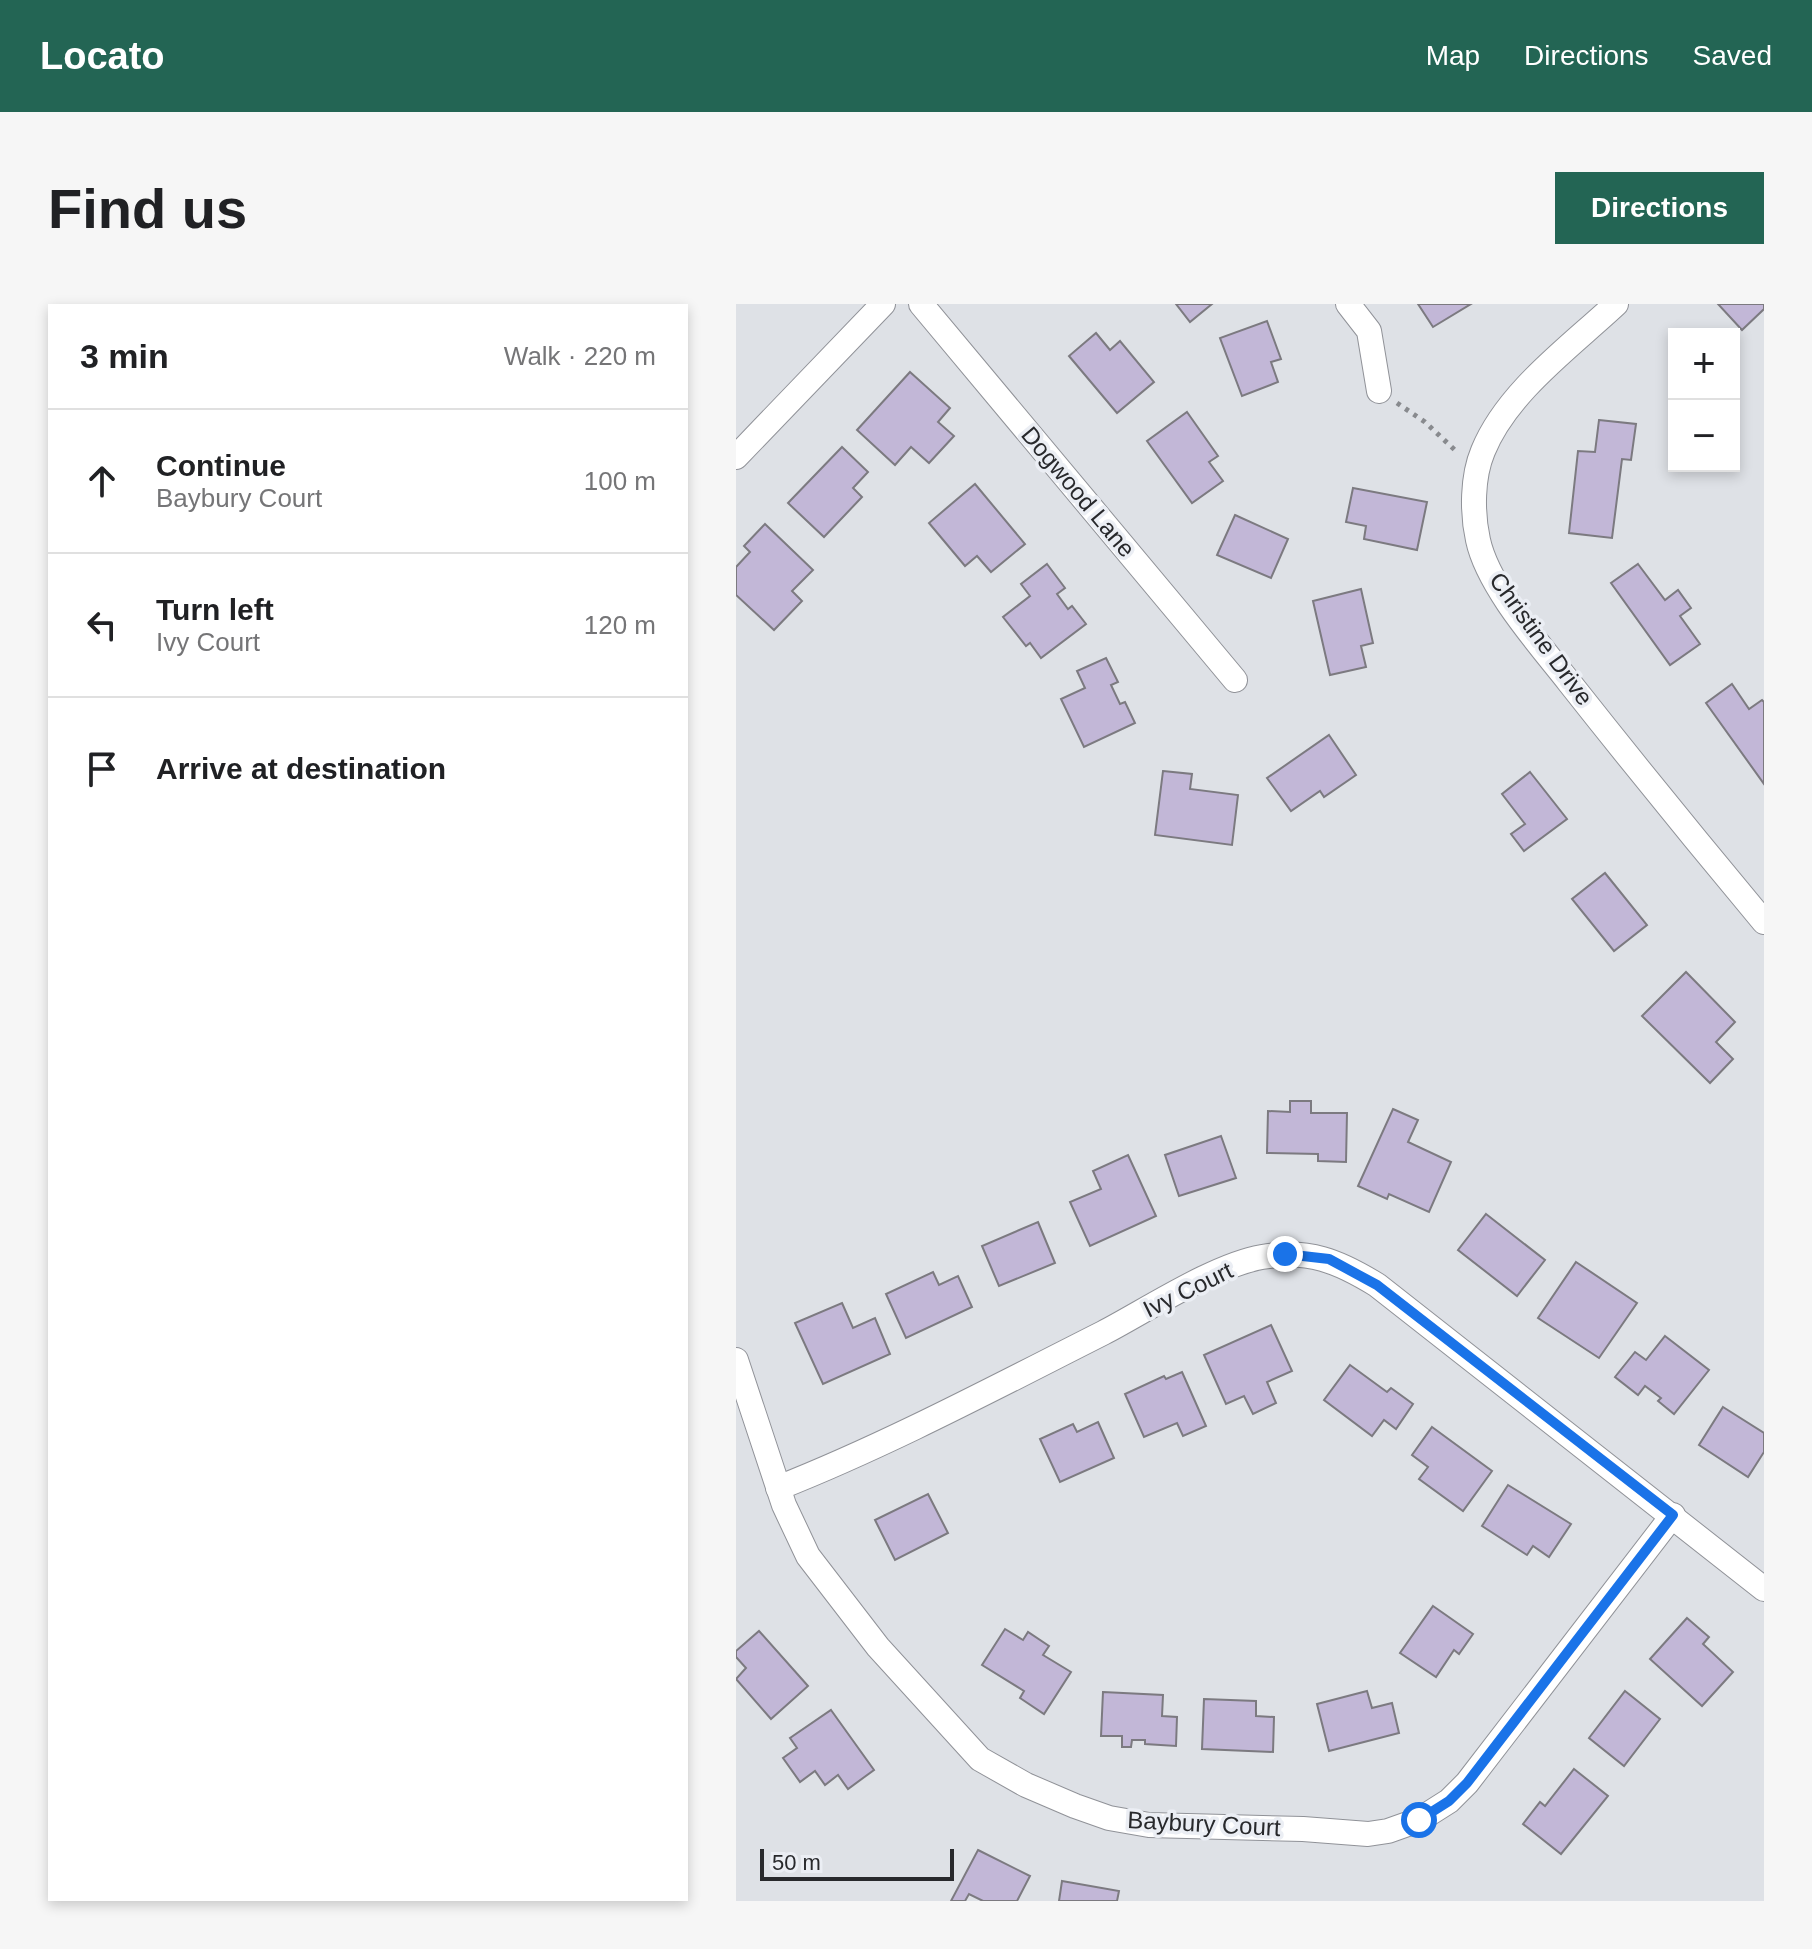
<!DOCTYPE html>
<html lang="en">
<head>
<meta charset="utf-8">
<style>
	body { margin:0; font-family:Arial,sans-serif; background:#f6f6f6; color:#202124 }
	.controls { position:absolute; right:24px; top:24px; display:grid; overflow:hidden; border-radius:0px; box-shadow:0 4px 12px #0003 }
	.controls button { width:72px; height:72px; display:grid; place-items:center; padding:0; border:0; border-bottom:2px solid #e0e0e0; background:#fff; color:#202124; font:40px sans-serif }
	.scale { position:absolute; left:24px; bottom:20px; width:194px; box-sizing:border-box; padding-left:8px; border:4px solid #28292c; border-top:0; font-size:22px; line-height:28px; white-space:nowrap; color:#28292c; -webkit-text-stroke:6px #ebeef4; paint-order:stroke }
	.stop { position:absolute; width:24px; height:24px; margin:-18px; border:6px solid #1a73e8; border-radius:50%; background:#fff }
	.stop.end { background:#1a73e8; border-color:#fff; box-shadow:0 2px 8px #0008 }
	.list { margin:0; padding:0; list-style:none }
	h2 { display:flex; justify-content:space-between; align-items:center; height:104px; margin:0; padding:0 32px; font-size:34px }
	h2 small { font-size:26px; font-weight:400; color:#757577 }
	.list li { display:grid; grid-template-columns:52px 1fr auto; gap:24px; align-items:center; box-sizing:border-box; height:144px; padding:0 32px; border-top:2px solid #e0e0e0 }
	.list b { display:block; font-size:30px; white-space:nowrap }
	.list p { margin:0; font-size:26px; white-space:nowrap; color:#757577 }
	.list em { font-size:26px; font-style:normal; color:#757577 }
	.icon { flex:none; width:44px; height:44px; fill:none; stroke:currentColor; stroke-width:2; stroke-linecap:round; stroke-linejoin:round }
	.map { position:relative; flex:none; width:1028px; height:1597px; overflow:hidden; border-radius:0px }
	header { display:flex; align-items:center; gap:48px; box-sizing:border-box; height:112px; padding:0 40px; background:#236554; color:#fff }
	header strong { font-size:38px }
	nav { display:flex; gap:44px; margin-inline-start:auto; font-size:28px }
	.intro { display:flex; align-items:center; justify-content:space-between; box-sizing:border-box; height:192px; padding:0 48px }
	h1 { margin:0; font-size:56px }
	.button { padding:20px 36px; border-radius:0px; background:#236554; color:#fff; font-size:28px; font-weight:700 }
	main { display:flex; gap:48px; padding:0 48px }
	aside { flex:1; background:#fff; border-radius:0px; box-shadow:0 4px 12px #0003 }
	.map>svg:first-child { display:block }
</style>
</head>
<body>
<header>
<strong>Locato</strong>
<nav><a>Map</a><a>Directions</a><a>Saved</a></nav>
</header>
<div class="intro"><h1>Find us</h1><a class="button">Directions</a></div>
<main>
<aside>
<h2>3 min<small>Walk · 220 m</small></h2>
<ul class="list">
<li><svg class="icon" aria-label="ahead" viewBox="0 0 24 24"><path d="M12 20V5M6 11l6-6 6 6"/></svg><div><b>Continue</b><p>Baybury Court</p></div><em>100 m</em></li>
<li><svg class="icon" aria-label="left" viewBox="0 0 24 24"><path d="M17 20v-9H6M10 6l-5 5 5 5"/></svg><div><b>Turn left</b><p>Ivy Court</p></div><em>120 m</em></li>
<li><svg class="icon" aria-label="arrive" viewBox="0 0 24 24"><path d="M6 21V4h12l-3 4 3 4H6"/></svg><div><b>Arrive at destination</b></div></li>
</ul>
</aside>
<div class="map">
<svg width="1028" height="1597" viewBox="0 0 1028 1597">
	<rect width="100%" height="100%" fill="#dee1e6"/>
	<g fill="#c2b7d7" stroke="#7c7a80" stroke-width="2">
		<path d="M440 0H476L454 18Z"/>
		<path d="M682 0H735L697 23Z"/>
		<path d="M982 0H1028V5L1006 26Z"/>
		<path d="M531 17 545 55 535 58 542 78 506 92 484 34Z"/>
		<path d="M360 29 374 46 384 37 418 78 381 109 333 52Z"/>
		<path d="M174 68 214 104 202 118 218 132 193 159 175 143 159 161 121 126Z"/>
		<path d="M451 108 482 152 473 158 487 177 456 199 411 137Z"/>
		<path d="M863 116 900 120 895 156 886 155 876 234 833 229 842 147 859 148Z"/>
		<path d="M106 143 132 168 117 184 126 193 88 233 52 199Z"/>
		<path d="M239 180 289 240 255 268 241 252 229 262 193 219Z"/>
		<path d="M617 184 691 198 681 246 628 235 630 222 610 218Z"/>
		<path d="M499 211 552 235 535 274 481 251Z"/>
		<path d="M29 220 77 266 56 287 66 297 38 326 0 291V263L14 248 8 242Z"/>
		<path d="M311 260 329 284 321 290 332 305 336 302 350 320 305 354 294 339 290 342 267 313 294 292 285 280Z"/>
		<path d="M902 260 929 296 942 286 955 304 944 312 964 340 934 361 875 279Z"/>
		<path d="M625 285 637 339 625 342 630 363 594 371 577 297Z"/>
		<path d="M370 354 382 378 375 381 384 400 389 398 399 419 348 443 325 395 349 384 341 367Z"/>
		<path d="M996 380 1013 405 1026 396 1028 398V480L970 399Z"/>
		<path d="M593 431 620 471 588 493 584 487 555 507 531 474Z"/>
		<path d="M427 467 456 470 454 485 502 491 496 541 419 531Z"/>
		<path d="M794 468 831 515 788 547 775 530 789 520 766 490Z"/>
		<path d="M869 569 911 621 878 647 836 595Z"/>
		<path d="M950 668 999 718 980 738 997 755 974 779 906 712Z"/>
		<path d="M554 797H575V809H611L610 858 582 857V850L531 849 532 807 554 808Z"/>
		<path d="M657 805 682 816 672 838 715 858 693 908 653 890 651 895 622 882Z"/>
		<path d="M485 832 500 874 443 892 429 851Z"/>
		<path d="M392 851 420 912 354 942 334 898 365 885 357 867Z"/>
		<path d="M750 910 809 956 781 992 722 946Z"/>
		<path d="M302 918 319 959 263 982 246 942Z"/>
		<path d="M840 958 901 999 863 1054 802 1014Z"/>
		<path d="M197 968 203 981 222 972 236 1003 170 1034 150 990Z"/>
		<path d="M106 999 117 1024 139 1014 154 1050 87 1080 59 1019Z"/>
		<path d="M535 1021 556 1067 531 1078 540 1099 517 1110 508 1092 490 1100 468 1051Z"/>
		<path d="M929 1032 973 1066 938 1110 922 1097 925 1094 909 1082 902 1091 879 1073 899 1048 910 1056Z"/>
		<path d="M614 1061 651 1088 655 1084 677 1100 660 1125 648 1116 636 1132 588 1096Z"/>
		<path d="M446 1068 470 1122 447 1132 441 1119 408 1133 389 1090 428 1072 430 1075Z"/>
		<path d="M987 1103 1028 1129V1148L1012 1173 963 1141Z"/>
		<path d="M362 1118 378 1154 324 1178 304 1135 337 1120 341 1128Z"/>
		<path d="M696 1123 756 1167 727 1207 683 1175 692 1163 676 1151Z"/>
		<path d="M772 1181 835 1220 813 1253 797 1242 791 1251 746 1222Z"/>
		<path d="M192 1190 212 1229 159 1256 139 1216Z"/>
		<path d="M697 1302 737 1330 723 1350 718 1346 700 1373 664 1349Z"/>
		<path d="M951 1314 973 1333 967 1340 997 1368 966 1402 914 1355Z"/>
		<path d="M269 1325 287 1336 292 1328 313 1342 307 1351 335 1368 308 1410 284 1394 288 1387 246 1361Z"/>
		<path d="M23 1327 72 1382 35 1415 0 1375 10 1364 0 1353V1347Z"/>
		<path d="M631 1387 636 1404 656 1399 663 1429 593 1447 581 1400Z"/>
		<path d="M889 1387 924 1415 888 1462 853 1434Z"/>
		<path d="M367 1388 427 1391 426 1412 441 1413 440 1442 409 1440V1436H396L395 1443H386V1432H365Z"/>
		<path d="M468 1395 520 1397V1412L538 1413 537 1448 466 1445Z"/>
		<path d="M95 1406 138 1466 112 1485 102 1471 89 1481 79 1467 64 1478 47 1454 61 1444 54 1434Z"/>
		<path d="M838 1465 872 1492 825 1550 787 1520 804 1498 809 1502Z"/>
		<path d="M242 1546 294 1572 281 1597H247L233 1590 229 1597H215Z"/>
		<path d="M326 1577 383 1587 381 1597H323Z"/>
	</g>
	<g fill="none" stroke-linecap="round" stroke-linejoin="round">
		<g stroke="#909298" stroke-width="26">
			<g id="street">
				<path d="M185 0 499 376"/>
				<path d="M612 0 633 27 643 87"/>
				<path d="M880 0C834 43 771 88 747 147 736 173 736 209 742 236 752 283 804 341 833 378 897 459 962 539 1028 618"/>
				<path d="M0 153 147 0"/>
				<path d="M0 1056 48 1201 72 1252 142 1343 244 1455 290 1481 339 1502 373 1514 413 1521 567 1525 632 1530 652 1527 683 1516 713 1497 731 1479 937 1211"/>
				<path d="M42 1184C151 1141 262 1082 367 1029 411 1006 479 961 526 953 573 945 602 957 641 981L1028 1285"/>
			</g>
		</g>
		<path stroke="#888a8e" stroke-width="5" stroke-dasharray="4 6" stroke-linecap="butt" d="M661 99 689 118 721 148"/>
		<use href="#street" stroke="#fff" stroke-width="24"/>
	</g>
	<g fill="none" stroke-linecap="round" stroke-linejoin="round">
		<path stroke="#1a73e8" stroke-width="10" d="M549 950 593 955 641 981 937 1211 731 1479 713 1497 683 1516"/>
	</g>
	<g text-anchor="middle" stroke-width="7" stroke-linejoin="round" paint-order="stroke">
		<g font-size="24" fill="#28292c" stroke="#ebeef4">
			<text transform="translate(342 188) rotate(50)" y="8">Dogwood Lane</text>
			<text transform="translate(805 335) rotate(54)" y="8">Christine Drive</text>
			<text transform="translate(452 986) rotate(-26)" y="8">Ivy Court</text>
			<text transform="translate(468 1520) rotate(3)" y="8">Baybury Court</text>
		</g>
	</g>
</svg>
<div class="controls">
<button>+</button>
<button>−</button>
</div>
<div class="scale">50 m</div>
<div class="stop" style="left:683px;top:1516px"></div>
<div class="stop end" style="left:549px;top:950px"></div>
</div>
</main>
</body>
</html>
